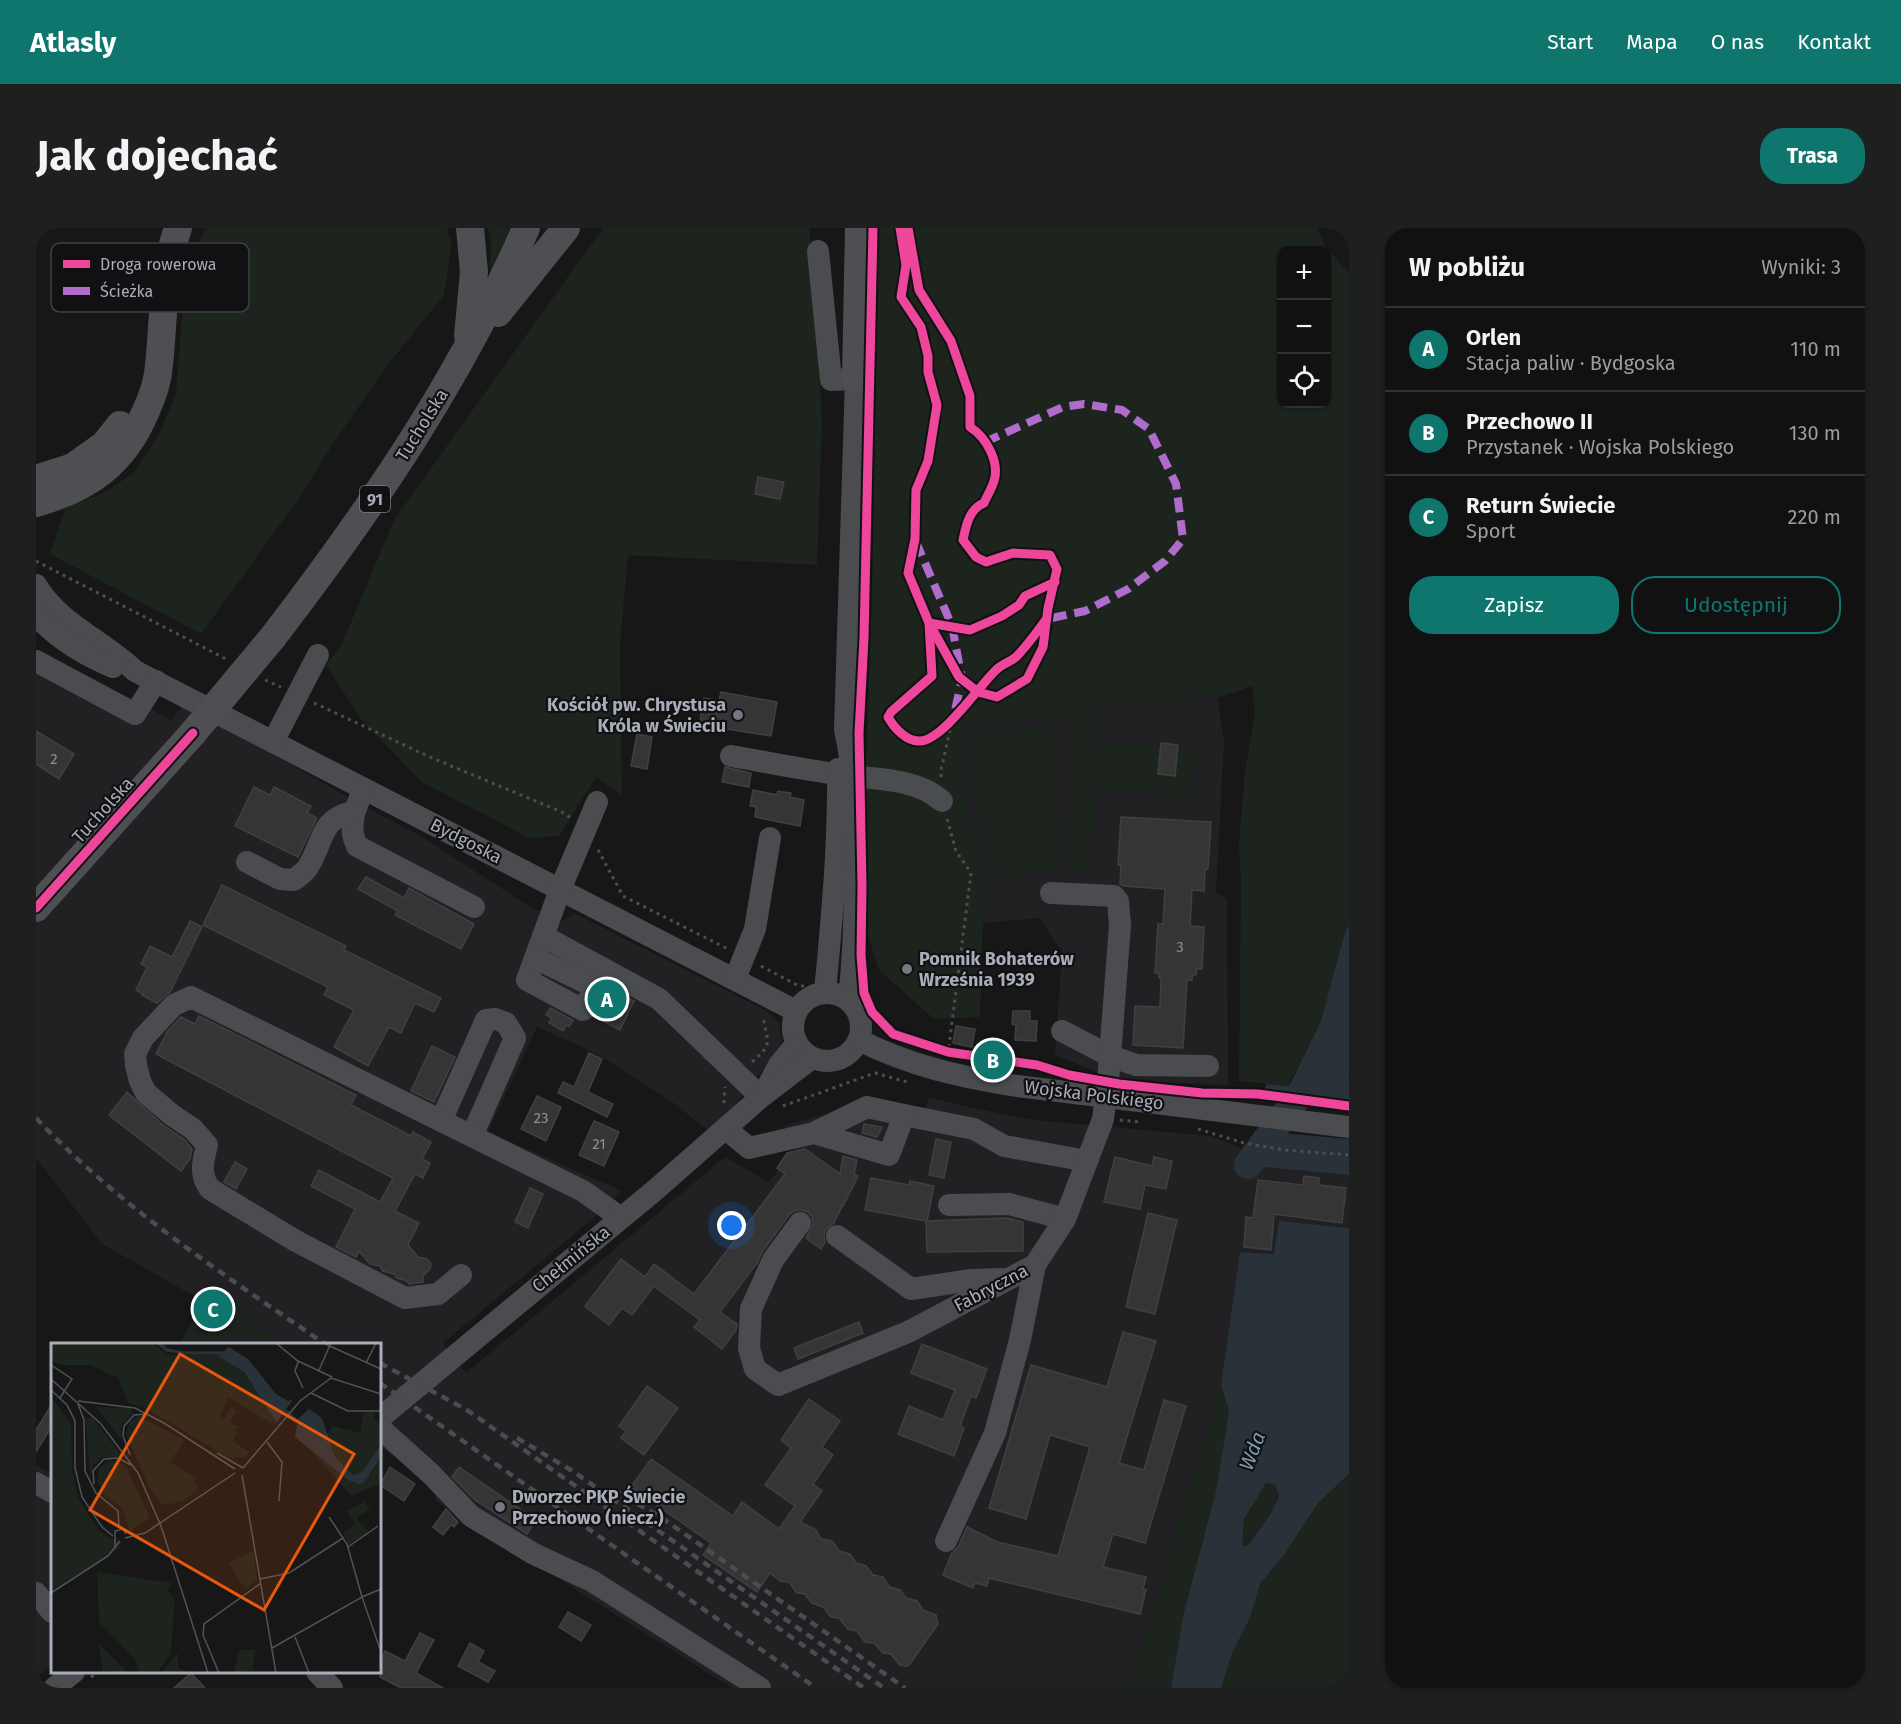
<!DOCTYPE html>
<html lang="pl">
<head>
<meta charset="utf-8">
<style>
	body { margin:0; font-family:"Fira Sans",sans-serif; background:#1e1f1f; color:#f1f3f6 }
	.controls { position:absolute; right:18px; top:18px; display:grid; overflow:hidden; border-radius:12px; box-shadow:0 2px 4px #0004 }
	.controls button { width:54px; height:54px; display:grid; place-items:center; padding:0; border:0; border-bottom:2px solid #303131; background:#111; color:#f1f3f6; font:30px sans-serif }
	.you { position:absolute; left:696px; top:998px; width:21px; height:21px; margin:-15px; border:4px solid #fff; border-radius:50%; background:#1a73e8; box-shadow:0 0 0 9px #1a73e833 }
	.badge { display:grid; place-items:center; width:39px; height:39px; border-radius:50%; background:#0f766e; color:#fff; font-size:20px; font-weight:700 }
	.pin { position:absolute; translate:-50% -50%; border:3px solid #fff; box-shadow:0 2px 6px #0006 }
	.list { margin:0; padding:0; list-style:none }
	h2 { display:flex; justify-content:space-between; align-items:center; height:78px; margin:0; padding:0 24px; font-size:26px }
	h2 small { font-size:20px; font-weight:400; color:#9c9d9f }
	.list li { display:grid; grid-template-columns:39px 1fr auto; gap:18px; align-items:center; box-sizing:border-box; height:84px; padding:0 24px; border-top:2px solid #303131 }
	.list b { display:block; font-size:22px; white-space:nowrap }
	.list p { margin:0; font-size:20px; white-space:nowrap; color:#9c9d9f }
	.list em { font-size:20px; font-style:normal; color:#9c9d9f }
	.actions { display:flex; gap:12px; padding:18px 24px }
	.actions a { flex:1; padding:14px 0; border:2px solid #0f766e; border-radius:24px; text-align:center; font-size:21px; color:#0f766e }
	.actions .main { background:#0f766e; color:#fff }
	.icon { flex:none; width:33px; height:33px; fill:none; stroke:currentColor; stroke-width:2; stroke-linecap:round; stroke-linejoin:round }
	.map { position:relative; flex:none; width:1313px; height:1460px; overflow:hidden; border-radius:24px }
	header { display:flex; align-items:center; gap:36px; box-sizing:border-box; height:84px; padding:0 30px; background:#0f766e; color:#fff }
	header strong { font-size:28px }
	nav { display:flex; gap:33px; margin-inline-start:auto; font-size:21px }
	.intro { display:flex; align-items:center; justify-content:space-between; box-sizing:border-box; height:144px; padding:0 36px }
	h1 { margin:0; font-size:42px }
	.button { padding:15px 27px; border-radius:24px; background:#0f766e; color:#fff; font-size:21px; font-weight:700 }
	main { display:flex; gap:36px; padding:0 36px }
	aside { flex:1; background:#111; border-radius:24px; box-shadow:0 2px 4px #0004 }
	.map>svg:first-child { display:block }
</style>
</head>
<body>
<header>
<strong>Atlasly</strong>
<nav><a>Start</a><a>Mapa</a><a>O nas</a><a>Kontakt</a></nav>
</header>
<div class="intro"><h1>Jak dojechać</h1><a class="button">Trasa</a></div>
<main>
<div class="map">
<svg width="1313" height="1460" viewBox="0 0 1313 1460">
	<rect width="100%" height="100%" fill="#171717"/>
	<g fill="#212123">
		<path d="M0 422 135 492 148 476 333 581 383 607 493 678 526 694 538 685 729 782 743 795 746 811 743 821 692 886 675 905 639 876 563 827 501 799 452 904 586 963 555 992 407 1115 430 1145 689 929 733 954 763 916 748 898 825 875 887 887 893 870 989 891 1173 908 1207 920V937L1313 947V1000L1244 993 1238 1026 1204 1024 1185 1157 1150 1267 1114 1399 1089 1460H696L398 1272 403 1263 344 1218V1116H232L213 1099 66 1016 0 930Z"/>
		<path d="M1156 470H1182L1188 514 1180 664 1191 671 1192 857 1096 853 1063 845 1019 827 1026 723 1003 690 947 695 942 678 926 501Z"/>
		<path d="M0 1237 16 1246V1436L0 1450Z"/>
	</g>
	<g fill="#1d241e" fill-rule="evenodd">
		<path d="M170 0H411L415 13 413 36 408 67 354 134 300 211 261 273 165 406 14 326 30 278 64 267 98 245 123 206 140 166 150 37Z"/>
		<path d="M452 0H474L454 45 455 14Z"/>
		<path d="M567 0H773L781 89 786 195 781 337 592 327 584 416 586 567 560 549 523 608 493 610 386 554 325 491 290 437 305 418 358 292Z"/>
		<path d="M842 0H1282L1289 18 1313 45V696L1308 708 1285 793 1252 858 1203 853 1205 653 1203 615 1209 543 1219 485 1216 458 1182 470H1156L926 501 942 678 947 695 944 789 898 791 843 742 832 707 830 533 836 366ZM1246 22H1290V176H1246Z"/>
		<path d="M1037 488 1063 489 1055 642 1034 641 1035 612H1030Z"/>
		<path d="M1014 498 1027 643 958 649 945 504Z"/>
		<path d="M941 504 957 676H949L933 505Z"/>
		<path d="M1066 514 1160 518 1157 568 1063 564Z"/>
		<path d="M169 1069 214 1093 246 1116H144Z"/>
		<path d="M1185 1157 1193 1183 1180 1263 1147 1388 1135 1460H1089L1114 1399 1150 1267Z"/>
		<path d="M1313 1246V1460H1185L1197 1423 1214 1390 1224 1356 1248 1327 1282 1275Z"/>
		<path d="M1230 1255 1239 1256 1243 1267 1235 1285 1212 1318H1205L1208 1291Z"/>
	</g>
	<g fill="#2a3239" fill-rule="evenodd">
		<path d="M1313 696V874L1227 863 1231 856 1253 858 1285 793 1308 708Z"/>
		<path d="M1220 903 1313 911V947L1207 937V920Z"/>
		<path d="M1243 993 1313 1000V1246L1282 1275 1248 1327 1224 1356 1214 1390 1197 1423 1185 1460H1135L1147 1388 1180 1263 1193 1183 1185 1157 1204 1024 1238 1026ZM1230 1255 1239 1256 1243 1268 1235 1285 1212 1318H1206L1208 1291Z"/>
	</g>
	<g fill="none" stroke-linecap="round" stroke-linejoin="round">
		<path stroke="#2a3239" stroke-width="28" d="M1212 937 1274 852 1313 829"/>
	</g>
	<g fill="#353536" stroke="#3f4043" stroke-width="1.5">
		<path d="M722 249 748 254 744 271 719 266Z"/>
		<path d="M685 464 741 474 735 508 691 501 690 505 663 500 668 470 683 473Z"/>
		<path d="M0 503 38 526 23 551 0 536Z"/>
		<path d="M601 506 616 509 611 541 595 538Z"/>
		<path d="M1125 515 1142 517 1139 548 1122 546Z"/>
		<path d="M689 539 715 545 713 559 686 554Z"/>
		<path d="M218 559 234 567 238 559 275 578 271 585 281 590 262 629 199 598Z"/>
		<path d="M717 562 741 567 742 563 755 565 754 569 768 572 764 598 719 589 720 579 714 578Z"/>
		<path d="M1085 589 1175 594 1172 641H1169L1168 663 1156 662 1154 698 1168 699 1166 741H1161L1160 747H1156V752H1151L1147 820 1097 817 1099 778 1124 779 1125 750H1123V745H1119L1122 696H1127L1129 661 1087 658 1084 656 1085 637H1082Z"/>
		<path d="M330 649 368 670 373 660 438 696 425 721 359 687 362 683 322 661Z"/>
		<path d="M186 657 310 718 308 722 405 770 398 784 379 775 365 805 353 799 332 838 298 819 318 782 288 767 292 759 167 697Z"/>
		<path d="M154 693 166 699 134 764 121 775 106 767 107 766 100 762 111 739 105 736 114 718 136 729Z"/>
		<path d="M574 760 598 773 584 802 559 789Z"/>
		<path d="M514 780 537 792 533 799 530 797 527 803 513 795 516 790 510 787Z"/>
		<path d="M977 783H994V793H1001L1000 813 979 812 980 797 976 796Z"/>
		<path d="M163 788 320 867 315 877 375 908 377 904 395 914 386 931 394 935 387 950 379 946 359 983 383 995 372 1017 382 1029 391 1031 395 1036 394 1041 387 1048V1054L373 1056 371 1053 361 1050 358 1046 347 1043 344 1038 334 1036 323 1023 320 1029 300 1019 319 981 275 958 283 942 344 974 357 950 120 826 131 804 145 789 159 796Z"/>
		<path d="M920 798 939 801 936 819 917 815Z"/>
		<path d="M396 818 419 829 398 874 375 863Z"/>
		<path d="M553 825 566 831 552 864 577 876 571 889 522 865 527 854 538 859Z"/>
		<path d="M91 864 127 897 148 911 156 921 154 931 145 943 73 887Z"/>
		<path d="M501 868 525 879 510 913 485 901Z"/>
		<path d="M558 893 583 904 568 938 543 927Z"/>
		<path d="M828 896 846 899 841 909 826 905Z"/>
		<path d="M900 911 915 914 908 950 893 947Z"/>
		<path d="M769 921 804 946 807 928 821 932 818 947 822 948 807 978 804 977 806 978 798 995 790 1001 788 1007 789 1014 785 1021 770 1010 777 996 776 989 772 984 765 982 758 983 753 987 726 1024 721 1035 684 1084 701 1096 700 1102 686 1121 658 1099 664 1092 618 1058 596 1087 586 1080 573 1097 549 1078 585 1031 609 1049 618 1036 658 1066 749 946 741 940 751 925Z"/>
		<path d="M1079 929 1116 938 1118 929 1136 933 1130 961 1109 957 1104 981 1068 974Z"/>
		<path d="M199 934 211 941 200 961 188 954Z"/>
		<path d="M1268 948 1283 950V957L1310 960 1306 995 1238 986 1235 1022 1208 1019 1210 989 1217 990 1222 952 1267 957Z"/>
		<path d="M835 950 873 957 874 953 898 958 891 993 971 990 987 994V1023L891 1024 890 993 829 982Z"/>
		<path d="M494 960 507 966 492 1000 479 994Z"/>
		<path d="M1112 985 1141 992 1119 1086 1090 1079Z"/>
		<path d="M823 1094 827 1105 762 1131 758 1120Z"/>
		<path d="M1087 1104 1120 1113 1083 1235 1108 1242 1128 1172 1150 1178 1109 1315 1077 1306 1067 1339 1110 1349 1107 1361 1110 1362 1104 1386 953 1350 951 1358 939 1355 937 1360 907 1347 916 1325 922 1319 931 1299 961 1314 1022 1328 1054 1219 1014 1207 990 1291 953 1280 995 1137 1071 1159Z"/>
		<path d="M886 1116 951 1141 940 1170 935 1168 924 1198 928 1200 918 1228 862 1206 873 1178 907 1192 919 1162 875 1145Z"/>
		<path d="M611 1158 642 1180 608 1227 585 1210 590 1203 583 1198Z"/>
		<path d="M773 1171 804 1193 786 1219 797 1227 777 1256 786 1263 764 1294 780 1302 785 1311 796 1313 803 1323 814 1326 820 1335 830 1338 837 1347 847 1349 853 1359 864 1362 870 1370 881 1373 887 1382 900 1387 902 1396 873 1437 870 1438 864 1437 855 1426 847 1425 838 1415 829 1414 821 1403 812 1401 803 1390 795 1389 787 1379 776 1375 769 1366 761 1365 753 1354 744 1353 734 1345 721 1364 667 1327 675 1315 595 1259 615 1231 697 1288 706 1274 743 1301 759 1278 729 1257 755 1220 745 1212Z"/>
		<path d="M16 1176V1198L0 1224V1202Z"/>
		<path d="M354 1239 379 1256 368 1273 344 1257Z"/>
		<path d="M423 1239 500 1292 491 1306 439 1272 416 1249Z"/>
		<path d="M410 1281 422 1294 418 1299 415 1297 407 1307 397 1299Z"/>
		<path d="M532 1384 555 1397 545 1413 523 1399Z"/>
		<path d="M384 1405 398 1412 380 1445 407 1460H365L344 1449V1434L349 1423 369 1433Z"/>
		<path d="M434 1415 448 1423 442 1434 459 1443 452 1454 422 1438Z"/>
		<path d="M155 1445 169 1460H138Z"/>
	</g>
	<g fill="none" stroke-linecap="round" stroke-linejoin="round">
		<g stroke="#4d4e52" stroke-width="3" stroke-dasharray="3 4.5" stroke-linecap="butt">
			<path d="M0 333 192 432"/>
			<path d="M229 452 245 459"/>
			<path d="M278 475 396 530 526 584 535 590"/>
			<path d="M905 549V542L917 489"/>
			<path d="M911 591 920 623 935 645 912 826"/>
			<path d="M562 622 587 668 692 721"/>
			<path d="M725 738 763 758H770"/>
			<path d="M832 777 842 792 857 805"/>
			<path d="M874 811 891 817"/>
			<path d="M920 825 1001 837 1017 842"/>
			<path d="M716 834C737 816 732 815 727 789"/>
			<path d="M1217 866 1270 873"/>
			<path d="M688 875 689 859"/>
			<path d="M747 878 839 845 871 854"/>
			<path d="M1084 892 1104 894"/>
			<path d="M1162 901 1208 915 1250 922 1313 927"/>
			<path d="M55 1449 62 1444"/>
		</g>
		<g stroke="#4b4c50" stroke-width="22">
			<path d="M782 23 795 152 820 151 809 502C817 535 817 568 818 602 820 659 819 715 813 772"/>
			<path d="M0 357C24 397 67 412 99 443L760 783"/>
			<path d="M0 387C21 411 48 427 77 439"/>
			<path d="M0 433 99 486 120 453"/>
			<path d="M237 514 282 427"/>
			<path d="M695 528C730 534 765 541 800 546 835 552 878 548 906 573"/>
			<path d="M328 561C319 580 311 598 321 618L438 679"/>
			<path d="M561 574 524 662 491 752 547 782 569 742"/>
			<path d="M211 634 244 651 258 652C263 648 269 644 272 639 288 614 283 591 317 584"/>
			<path d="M507 708 623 771 725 869"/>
			<path d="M499 730 559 759"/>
			<path d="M699 751 719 701 734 610"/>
			<path d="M789 764C796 690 803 616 802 541"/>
			<circle cx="791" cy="799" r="34"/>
			<path d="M1026 803 1074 828 1100 837 1172 838"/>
			<path d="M823 812C874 838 925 849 981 858L1313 899"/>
			<path d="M729 863 743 837 761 815"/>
			<path d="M868 887 938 901 968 918 1051 933"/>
			<path d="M405 893 450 792 459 791 470 795 479 810 436 908"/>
			<path d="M690 901 713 920 778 905 831 879 868 887 853 927 778 905"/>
			<path d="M913 977 973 976 1029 991"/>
			<path d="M764 995 737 1032 715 1081 713 1120 719 1141 742 1157 872 1104 999 1037 1029 991 1067 891 1072 854 1084 697 1082 673 1078 668 1015 665"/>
			<path d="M801 1008 875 1061 935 1052 967 1051"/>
			<path d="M425 1047 402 1066 369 1070 260 1013 174 961C163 946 167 934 171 917L157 901 136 887 110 865 104 853 100 837 99 826 107 810 138 777 155 769 547 963 585 990"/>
			<path d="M344 1190 618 963 725 869 776 830"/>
			<path d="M344 1200 395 1246 435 1288 498 1326 556 1353 724 1460"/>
			<path d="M0 1255 16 1264"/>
			<path d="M910 1313 959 1205 984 1112 999 1037"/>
			<path d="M0 1365 16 1384"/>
			<path d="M281 1444 296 1460"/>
			<path d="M18 1460 38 1444"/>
		</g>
		<g stroke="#4d4f52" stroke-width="28">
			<path d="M462 85 530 0"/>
			<path d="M432 108 438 44 434 0"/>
			<path d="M820 151 823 0"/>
			<path d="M0 251 37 239 68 217 84 197"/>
			<path d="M0 275C53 260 87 236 109 185 116 170 122 153 123 137 128 91 126 44 142 0"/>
			<path d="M237 409C336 280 425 150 490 0"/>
			<path d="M0 680 157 505"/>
		</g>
		<g stroke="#4b4c4f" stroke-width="4.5" stroke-dasharray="8 6" stroke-linecap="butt">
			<path d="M0 890C84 979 188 1047 289 1116"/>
			<path d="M344 1135 431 1182 828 1460"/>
			<path d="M344 1155 780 1460"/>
			<path d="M481 1210 538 1244 848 1460"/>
			<path d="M577 1262 623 1288 869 1460"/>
		</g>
		<path stroke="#4d4f52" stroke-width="28" d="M157 505 237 409"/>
		<g stroke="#b06ccc" stroke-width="8" stroke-dasharray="15 8" stroke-linecap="butt">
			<path d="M949 214 1027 179 1048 176 1086 182 1113 201 1140 256 1147 311 1129 333 1092 361 1049 383 1011 391"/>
			<path d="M880 314 916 398 926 451 918 487"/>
		</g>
		<g stroke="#111113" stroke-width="13">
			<g id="cycleway">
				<path d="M837 0 828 410 823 505 826 658 825 727 828 765 836 784 857 806 912 824 1001 837 1033 847 1083 856 1166 865 1222 866 1313 878"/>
				<path d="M864 0 870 37 865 69 885 99 892 128V144L901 177 892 233 880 262 879 311 872 345 893 395 923 449 942 464 961 469 991 451 1007 419 1012 380 1021 341 1014 327 977 325 950 334 940 329 927 312C930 298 933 281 948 275 951 268 956 260 958 253 964 234 950 209 934 199V168L915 113 883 62 872 0"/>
				<path d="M1009 393C1000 405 991 418 980 429 974 434 966 436 960 442 943 458 907 512 884 513 871 514 858 500 852 489L855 484 896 448 893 395 934 402 966 388 983 377 989 368 1019 354"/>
				<path d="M0 680 157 505"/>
			</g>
		</g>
		<use href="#cycleway" stroke="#ed469a" stroke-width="9"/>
	</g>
	<g fill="#757880" stroke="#111113" stroke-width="2">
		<circle cx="702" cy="487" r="6"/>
		<circle cx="871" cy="741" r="6"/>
		<circle cx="464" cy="1279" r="6"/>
	</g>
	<g text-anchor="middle" stroke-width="4.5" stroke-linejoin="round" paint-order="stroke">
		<g font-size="15" fill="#8b8f98">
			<text x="18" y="536">2</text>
			<text x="1144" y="724">3</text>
			<text x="505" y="895">23</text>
			<text x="563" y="921">21</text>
		</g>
		<rect fill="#111113" stroke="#7b7e86" stroke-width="1.5" x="324" y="258" width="30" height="26" rx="4.5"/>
		<g font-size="16" font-weight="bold" fill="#a8adb8">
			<text x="339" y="277">91</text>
		</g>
		<g font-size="18" fill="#a8adb8" stroke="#111113">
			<text transform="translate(386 197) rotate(-58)" y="6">Tucholska</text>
			<text transform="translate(67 582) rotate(-48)" y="6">Tucholska</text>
			<text transform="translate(430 613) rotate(27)" y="6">Bydgoska</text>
			<text transform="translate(1058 867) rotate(7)" y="6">Wojska Polskiego</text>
			<text transform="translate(535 1031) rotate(-39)" y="6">Chełmińska</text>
			<text transform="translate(955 1060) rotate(-28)" y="6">Fabryczna</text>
		</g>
		<g font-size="18" font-weight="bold" fill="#a8adb8" stroke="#111113" text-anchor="start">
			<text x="690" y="483" text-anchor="end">Kościół pw. Chrystusa<tspan x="690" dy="21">Króla w Świeciu</tspan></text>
			<text x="883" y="737">Pomnik Bohaterów<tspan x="883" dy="21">Września 1939</tspan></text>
			<text x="476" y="1275">Dworzec PKP Świecie<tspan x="476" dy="21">Przechowo (niecz.)</tspan></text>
		</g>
		<g font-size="20" font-style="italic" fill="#7f9bb3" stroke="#111113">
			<text transform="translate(1216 1223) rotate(-69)" y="7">Wda</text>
		</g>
	</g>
	<g transform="translate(15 1115)">
		<rect width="330" height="330" fill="#171717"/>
		<path d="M0 0H101L117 12H167L192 29 227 77 223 82 177 54 169 74 173 76 180 64 186 68 179 79 188 85 182 87 186 89 182 98 198 109 195 114 180 116 94 65 77 60 67 35 39 22H12L0 18ZM0 54 20 80 21 128 28 157 48 187 60 196 67 195 69 205 0 248ZM45 64 79 65 82 70 71 82 70 96ZM324 69 323 76 330 80V101L311 129 302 132 284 114 276 91 282 83 309 90 312 70ZM88 73 133 97 119 119 147 136 143 138 147 146 131 159 111 162 98 144 75 91 79 78ZM41 74 72 114H51L43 122 39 133 35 76ZM258 105 297 137 319 132 330 114V147L328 141 300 153ZM60 117 75 123 99 175 79 188 72 166 54 152 46 139 48 125ZM314 159 319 166 305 175 319 190 298 202 292 190 305 180 295 168ZM202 208 206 237 194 246 178 220ZM46 229 121 240 116 247 124 255 120 310 106 330H88L84 316 48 279ZM48 301 75 328 80 330H52ZM188 307H204L202 327 183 330ZM127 310V324L137 330H111Z" fill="#1d241e"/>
		<path d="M178 4 197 16 225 51 237 58 242 56 226 80 193 29 167 13ZM258 66 271 75 284 114 302 132 311 129 330 101V114L314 138 309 141 297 137 244 94 247 76Z" fill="#2a3239"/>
		<path fill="none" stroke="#2a3239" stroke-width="3" d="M107 0 116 7 133 10H175M232 65 251 82"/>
		<path fill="none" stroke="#515357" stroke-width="1.5" d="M225 0 247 18 281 34M272 0 330 26M247 19 244 28 252 45M315 20 325 0M0 22 21 36 9 55M268 27 280 0M0 36 50 81 87 130 110 183 157 330M0 47 16 62 24 78V125L31 154 51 184 62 193M260 50 297 68H330M27 58 84 65 113 80M27 61 33 77 34 128 45 150 67 168 68 185M113 80 184 126M216 99 231 119 228 158M166 110 192 125M79 112 72 93 73 83 83 72 96 71M192 125 249 58 280 35 330 51M191 132 225 330M43 141 42 128 53 116 67 115 80 122M278 174 296 201 311 254 330 246M74 195 94 190 184 130M297 204 327 183M64 205V188L72 186 75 191M209 236 238 230 292 195M0 250 57 213 69 198M244 294 258 330M221 305 311 254 329 306M168 330 152 292 153 281 210 240"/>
		<path fill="#e8590c" fill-opacity="0.15" stroke="#e8590c" stroke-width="3" d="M129 11 303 111 213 267 39 167Z"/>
		<rect width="330" height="330" fill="none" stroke="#a8adb8" stroke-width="3"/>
	</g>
	<rect x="15" y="15" width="198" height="69" rx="9" fill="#111113" stroke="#3e4045" stroke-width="1.5"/>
	<rect x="27" y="32" width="27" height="8" fill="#ed469a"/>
	<rect x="27" y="59" width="27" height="8" fill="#b06ccc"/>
	<g font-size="16" fill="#a8adb8">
		<text x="64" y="42">Droga rowerowa</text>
		<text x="64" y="69">Ścieżka</text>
	</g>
</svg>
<div class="controls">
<button>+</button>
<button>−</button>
<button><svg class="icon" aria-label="locate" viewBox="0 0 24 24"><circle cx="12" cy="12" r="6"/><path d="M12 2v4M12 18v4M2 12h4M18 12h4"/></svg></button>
</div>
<div class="you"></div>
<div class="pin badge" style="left:571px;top:771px">A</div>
<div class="pin badge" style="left:957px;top:832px">B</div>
<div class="pin badge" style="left:177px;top:1081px">C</div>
</div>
<aside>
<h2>W pobliżu<small>Wyniki: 3</small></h2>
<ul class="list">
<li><span class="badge">A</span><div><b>Orlen</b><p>Stacja paliw · Bydgoska</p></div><em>110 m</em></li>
<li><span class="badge">B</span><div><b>Przechowo II</b><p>Przystanek · Wojska Polskiego</p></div><em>130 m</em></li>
<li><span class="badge">C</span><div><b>Return Świecie</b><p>Sport</p></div><em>220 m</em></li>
</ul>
<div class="actions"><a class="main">Zapisz</a><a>Udostępnij</a></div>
</aside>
</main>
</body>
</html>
